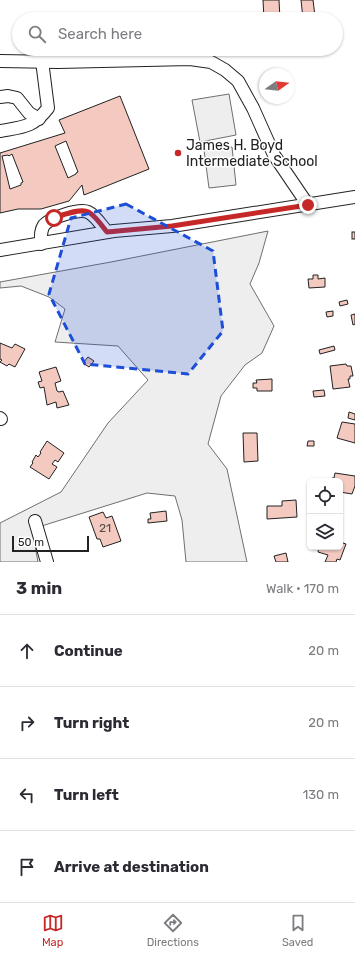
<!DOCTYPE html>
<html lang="en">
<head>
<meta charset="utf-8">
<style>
	body { margin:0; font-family:Rubik,sans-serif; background:#f2f2f3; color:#2b2b33 }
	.controls { position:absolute; right:12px; bottom:12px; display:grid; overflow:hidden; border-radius:6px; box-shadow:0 1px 3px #0004 }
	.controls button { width:36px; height:36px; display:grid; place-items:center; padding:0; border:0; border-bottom:1px solid #e1e1e2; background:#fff; color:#2b2b33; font:20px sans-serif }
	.compass { position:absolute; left:259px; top:68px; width:36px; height:36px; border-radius:50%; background:#fff; box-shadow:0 1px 3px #0004; rotate:76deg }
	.scale { position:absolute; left:12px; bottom:10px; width:77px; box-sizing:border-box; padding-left:4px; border:2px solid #222; border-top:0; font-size:11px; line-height:14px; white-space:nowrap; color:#222; -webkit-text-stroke:3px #fff; paint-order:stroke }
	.stop { position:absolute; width:12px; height:12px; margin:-9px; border:3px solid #c62828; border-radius:50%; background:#fff }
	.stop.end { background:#c62828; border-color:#fff; box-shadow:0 1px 4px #0008 }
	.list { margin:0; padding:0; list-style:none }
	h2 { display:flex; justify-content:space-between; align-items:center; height:52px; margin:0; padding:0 16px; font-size:17px }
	h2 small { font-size:13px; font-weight:400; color:#7c7c81 }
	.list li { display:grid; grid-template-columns:26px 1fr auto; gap:12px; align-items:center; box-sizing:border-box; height:72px; padding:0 16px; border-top:1px solid #e1e1e2 }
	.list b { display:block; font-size:15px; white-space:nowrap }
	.list em { font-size:13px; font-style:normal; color:#7c7c81 }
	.icon { flex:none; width:22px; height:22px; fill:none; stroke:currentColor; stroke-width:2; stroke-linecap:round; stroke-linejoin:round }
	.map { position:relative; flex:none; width:355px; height:562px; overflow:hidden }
	.search { position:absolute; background:#fff; box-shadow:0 1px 3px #0004; left:12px; right:12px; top:12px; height:44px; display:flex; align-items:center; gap:10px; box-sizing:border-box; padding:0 14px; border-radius:22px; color:#7c7c81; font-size:15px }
	.sheet { height:340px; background:#fff }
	nav { display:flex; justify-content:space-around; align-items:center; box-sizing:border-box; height:56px; border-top:1px solid #e1e1e2; background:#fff; font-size:11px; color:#7c7c81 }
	nav a { display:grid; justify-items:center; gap:2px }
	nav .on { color:#c62828 }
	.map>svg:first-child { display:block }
</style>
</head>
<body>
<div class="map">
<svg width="355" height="562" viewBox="0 0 355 562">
	<rect width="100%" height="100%" fill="#fff"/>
	<g fill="#eee" stroke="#6f6f6f">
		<path d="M229 94 236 135 200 142 192 100Z"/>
		<path d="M232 147 236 185 209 188 204 150Z"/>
		<path d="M268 231 259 263 250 284 274 326 262 353 245 365 221 396 208 444 227 469 247 562H186L182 520 175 496 147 493 32 529 38 562H0V523L61 492 108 423 148 380 118 346 55 342 65 309 49 297 21 286 0 288V282L111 262Z"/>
	</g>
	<g fill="#f3c9c0" stroke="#222" fill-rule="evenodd">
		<path d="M263 0H279L280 19H264Z"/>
		<path d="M301 0H313L315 16 321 15V19H303Z"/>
		<path d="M120 96 149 169 84 195 82 185 69 201 41 209H18L0 213V153L65 133 59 120ZM66 141 78 172 76 173V174L68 178 55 146ZM12 154 23 182 21 183V185L10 189 2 156 8 155 9 156Z"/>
		<rect x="352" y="232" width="3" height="7"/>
		<path d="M313 275H318V279L325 278V287L309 288 308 279H313Z"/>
		<path d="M347 300 348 304 340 306 339 302Z"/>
		<path d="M333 311V316L327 317 326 312Z"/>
		<path d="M355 314V324L353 325 351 315Z"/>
		<path d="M0 343 12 348 15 344 25 349 15 367 9 364 7 366 0 362 2 360 0 359Z"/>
		<path d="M334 346 335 350 320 354 319 350Z"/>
		<path d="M88 357 94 361 89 367 83 363Z"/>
		<path d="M346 364 347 366H351L353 376H350V379H348L350 387 333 389 330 366Z"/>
		<path d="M56 367 61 381 55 383 57 391 59 392 63 391 69 405 57 408 56 402 47 405 44 387 40 388 38 382 42 381 39 372Z"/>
		<path d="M272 379V391H257V388H253V383H257L256 380Z"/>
		<path d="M324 390 325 396 314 397 313 391Z"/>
		<path d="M349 412 355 414V420L348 418Z"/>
		<path d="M342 422 355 424V443L337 438Z"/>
		<path d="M243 433H257L258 461 244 462Z"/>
		<path d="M47 441 64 453 58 462 55 460 52 464 57 467 49 479 30 467 33 463 32 462 36 455 38 457 41 453 40 452Z"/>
		<path d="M308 441H314V446H307Z"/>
		<path d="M335 473 355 476V486L352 494 340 492V481H332V478H334Z"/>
		<path d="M296 500 297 517 267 519V506H282V501Z"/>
		<path d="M166 511 167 521 148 523V519H151L150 513Z"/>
		<path d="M103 512 106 518 112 516 121 541 103 547 100 539H97L89 517Z"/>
		<path d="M340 542 346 544 340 560 337 559 336 562H325L328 555 318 552 319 547H340Z"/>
		<path d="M286 553 288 562H276L274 556Z"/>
	</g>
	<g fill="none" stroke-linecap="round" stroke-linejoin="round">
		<g stroke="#222" stroke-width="14">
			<g id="minor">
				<path d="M0 61 58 62 190 59 211 62 225 70 238 81 253 108 274 155 308 205"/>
				<path d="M0 97 8 96 17 98 29 113 39 119"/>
				<path d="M0 131C22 127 33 128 48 108L42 61"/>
				<path d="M41 244C41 237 40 231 44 225 50 218 79 208 88 212 95 215 102 226 107 232"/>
				<path d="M0 250 114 231 172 226 355 197"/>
				<path d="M0 418 1 419"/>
				<path d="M35 521 47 562"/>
			</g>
		</g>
		<use href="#minor" stroke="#fff" stroke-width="12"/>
	</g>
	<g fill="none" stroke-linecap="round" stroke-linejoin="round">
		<path stroke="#c62828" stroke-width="5" d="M54 218C63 215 82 207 90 213 97 218 102 226 107 232L172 226 308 205"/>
	</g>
	<path fill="#1d4ed8" fill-opacity="0.2" stroke="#1d4ed8" stroke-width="3" stroke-dasharray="8 5" stroke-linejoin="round" d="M126 204 213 251 223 331 188 374 85 364 49 294 71 218Z"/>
	<circle fill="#c62828" stroke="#fff" stroke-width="1.5" cx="178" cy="153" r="4"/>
	<g text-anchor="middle" stroke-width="3" stroke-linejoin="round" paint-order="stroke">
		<g font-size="12" fill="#564c4a">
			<text x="105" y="532">21</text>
		</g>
		<g font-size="14" fill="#222" stroke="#fff" text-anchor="start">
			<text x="186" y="150">James H. Boyd<tspan x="186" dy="16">Intermediate School</tspan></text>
		</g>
	</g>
</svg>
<div class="controls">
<button><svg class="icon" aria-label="locate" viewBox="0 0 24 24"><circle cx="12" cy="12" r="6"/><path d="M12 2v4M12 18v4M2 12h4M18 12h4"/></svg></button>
<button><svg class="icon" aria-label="layers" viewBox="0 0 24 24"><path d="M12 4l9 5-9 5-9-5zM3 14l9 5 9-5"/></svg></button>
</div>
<svg class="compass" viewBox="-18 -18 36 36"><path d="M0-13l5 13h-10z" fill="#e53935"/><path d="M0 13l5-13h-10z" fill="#7c7c81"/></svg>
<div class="scale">50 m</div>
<div class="stop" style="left:54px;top:218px"></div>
<div class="stop end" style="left:308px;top:205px"></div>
<div class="search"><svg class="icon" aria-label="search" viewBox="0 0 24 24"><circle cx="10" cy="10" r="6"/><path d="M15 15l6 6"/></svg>Search here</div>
</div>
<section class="sheet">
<h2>3 min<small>Walk · 170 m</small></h2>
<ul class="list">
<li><svg class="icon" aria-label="ahead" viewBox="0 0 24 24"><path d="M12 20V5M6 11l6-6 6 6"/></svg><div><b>Continue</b></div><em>20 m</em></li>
<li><svg class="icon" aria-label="right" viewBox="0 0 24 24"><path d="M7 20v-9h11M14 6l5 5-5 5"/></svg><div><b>Turn right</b></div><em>20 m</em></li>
<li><svg class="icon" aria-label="left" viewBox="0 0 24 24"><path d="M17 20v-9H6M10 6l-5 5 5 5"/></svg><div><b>Turn left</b></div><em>130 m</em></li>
<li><svg class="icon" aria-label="arrive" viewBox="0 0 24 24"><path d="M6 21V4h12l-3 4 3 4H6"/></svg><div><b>Arrive at destination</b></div></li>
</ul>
</section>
<nav>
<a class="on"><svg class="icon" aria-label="map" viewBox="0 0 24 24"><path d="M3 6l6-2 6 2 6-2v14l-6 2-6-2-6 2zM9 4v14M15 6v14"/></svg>Map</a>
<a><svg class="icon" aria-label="directions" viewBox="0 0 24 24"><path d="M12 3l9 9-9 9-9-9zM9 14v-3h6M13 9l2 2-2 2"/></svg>Directions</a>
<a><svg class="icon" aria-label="saved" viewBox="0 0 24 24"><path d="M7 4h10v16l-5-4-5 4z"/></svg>Saved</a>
</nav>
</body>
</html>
